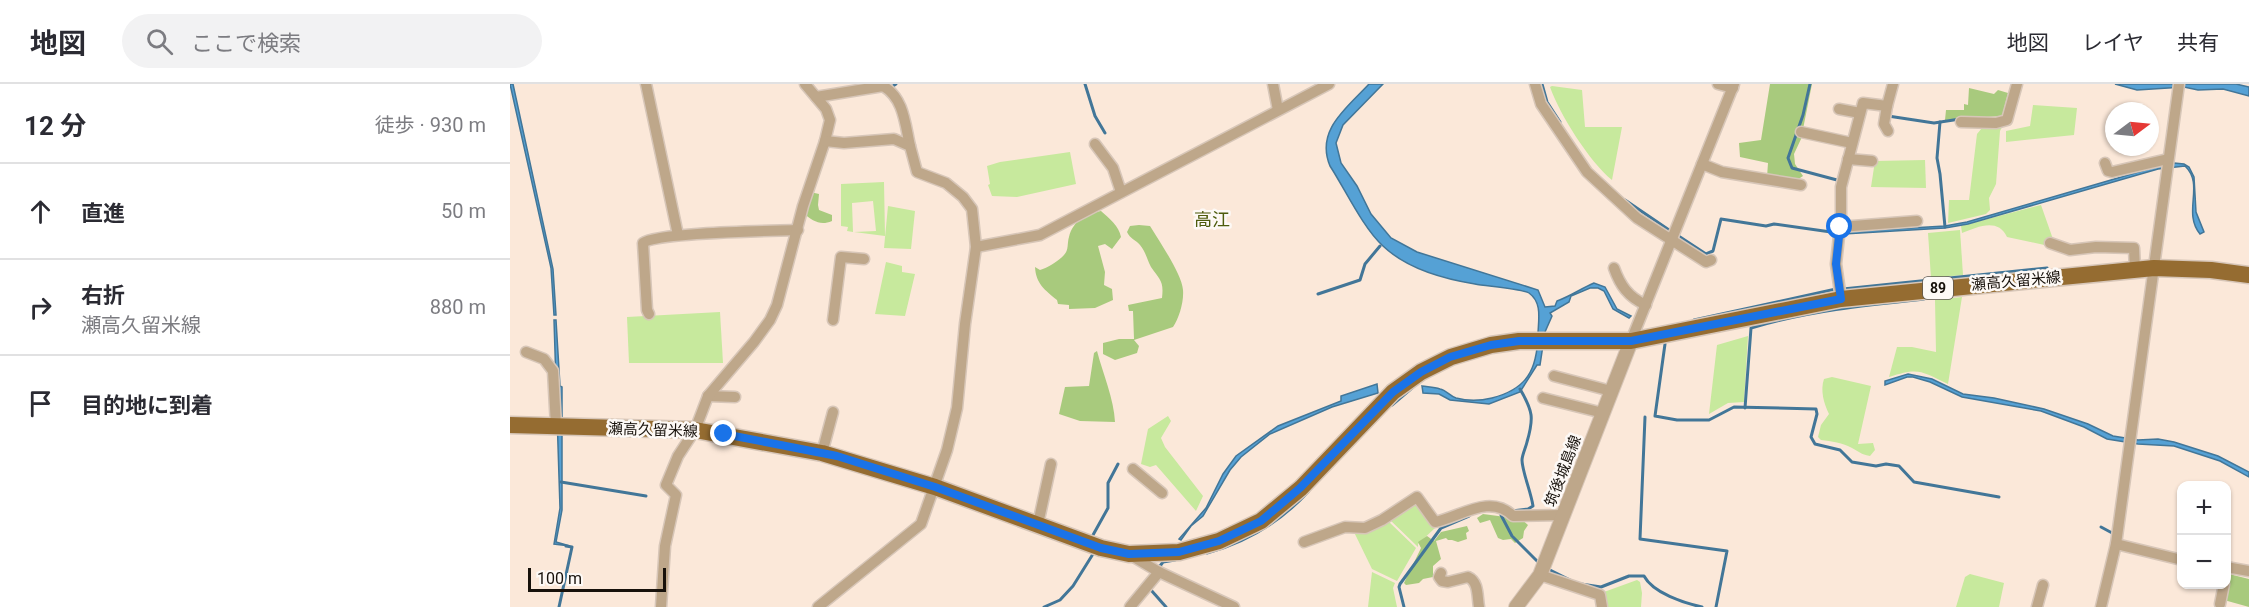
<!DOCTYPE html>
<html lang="ja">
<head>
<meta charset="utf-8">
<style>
	body { margin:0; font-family:Roboto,"Noto Sans JP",sans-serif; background:#f2f2f3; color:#2b2b33 }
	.controls { position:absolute; right:18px; bottom:18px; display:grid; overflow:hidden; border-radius:12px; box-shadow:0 2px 4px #0004 }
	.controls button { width:54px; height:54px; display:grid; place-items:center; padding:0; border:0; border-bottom:2px solid #e1e1e2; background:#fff; color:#2b2b33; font:30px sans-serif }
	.compass { position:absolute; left:1595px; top:18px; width:54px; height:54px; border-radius:50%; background:#fff; box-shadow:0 2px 4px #0004; rotate:74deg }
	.scale { position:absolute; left:18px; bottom:15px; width:138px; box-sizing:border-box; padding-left:6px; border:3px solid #17110b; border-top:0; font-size:16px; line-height:21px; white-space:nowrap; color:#17110b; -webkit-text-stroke:4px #fdf9f6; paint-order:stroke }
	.stop { position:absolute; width:18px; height:18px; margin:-14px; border:4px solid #1a73e8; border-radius:50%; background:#fff }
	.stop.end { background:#1a73e8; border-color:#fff; box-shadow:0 2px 6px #0008 }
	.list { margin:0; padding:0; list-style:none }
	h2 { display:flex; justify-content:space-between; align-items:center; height:78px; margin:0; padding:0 24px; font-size:26px }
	h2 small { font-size:20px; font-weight:400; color:#7c7c81 }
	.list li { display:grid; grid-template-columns:39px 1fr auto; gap:18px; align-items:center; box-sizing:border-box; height:96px; padding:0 24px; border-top:2px solid #e1e1e2 }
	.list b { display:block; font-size:22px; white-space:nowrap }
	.list p { margin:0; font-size:20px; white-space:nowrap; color:#7c7c81 }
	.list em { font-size:20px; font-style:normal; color:#7c7c81 }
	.icon { flex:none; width:33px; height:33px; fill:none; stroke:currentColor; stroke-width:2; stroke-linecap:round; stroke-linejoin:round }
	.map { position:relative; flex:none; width:1739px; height:523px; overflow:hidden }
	header { display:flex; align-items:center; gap:36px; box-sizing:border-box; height:84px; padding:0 30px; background:#fff; border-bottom:2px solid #e1e1e2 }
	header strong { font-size:28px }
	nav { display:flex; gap:33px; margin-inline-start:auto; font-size:21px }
	.search { width:420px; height:54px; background:#f2f2f3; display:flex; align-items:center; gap:15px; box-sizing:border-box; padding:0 21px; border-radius:33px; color:#7c7c81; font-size:22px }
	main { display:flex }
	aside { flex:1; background:#fff }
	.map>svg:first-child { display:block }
</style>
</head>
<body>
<header>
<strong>地図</strong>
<div class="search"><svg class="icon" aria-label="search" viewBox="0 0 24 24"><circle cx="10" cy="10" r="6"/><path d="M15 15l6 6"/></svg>ここで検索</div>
<nav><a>地図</a><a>レイヤ</a><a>共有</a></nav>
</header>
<main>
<aside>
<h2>12 分<small>徒歩 · 930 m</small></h2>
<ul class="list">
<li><svg class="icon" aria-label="ahead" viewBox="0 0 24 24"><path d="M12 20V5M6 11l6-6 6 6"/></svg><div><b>直進</b></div><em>50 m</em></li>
<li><svg class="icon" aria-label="right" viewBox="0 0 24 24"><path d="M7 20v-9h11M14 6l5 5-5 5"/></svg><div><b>右折</b><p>瀬高久留米線</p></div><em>880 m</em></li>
<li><svg class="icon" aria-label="arrive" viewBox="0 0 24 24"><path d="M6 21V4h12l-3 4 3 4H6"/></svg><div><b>目的地に到着</b></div></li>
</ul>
</aside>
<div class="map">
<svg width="1739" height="523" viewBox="0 0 1739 523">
	<rect width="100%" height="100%" fill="#fbe8d9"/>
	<g fill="#c7e99d">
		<path d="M1042 2 1072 6 1075 43H1112L1102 96C1079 77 1050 31 1040 3Z"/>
		<path d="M1523 21 1567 24 1564 51 1496 58V47L1520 42Z"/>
		<path d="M1492 43 1490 47 1486 100 1479 114 1480 126 1476 130 1438 139 1439 116H1459L1467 50 1472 44Z"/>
		<path d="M560 68 566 100 507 113 482 112 478 101 480 100 477 82 490 78Z"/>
		<path d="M1415 76 1416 104 1361 103 1365 77Z"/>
		<path d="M374 98 375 152 344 148 366 147 363 117 342 119 343 148 337 147 338 143 331 142V100Z"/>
		<path d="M1531 121 1544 158 1539 162 1497 153C1488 133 1467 143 1452 149L1451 142Z"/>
		<path d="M378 122 405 127 401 165 374 164Z"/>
		<path d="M1450 146 1453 191 1421 194 1418 149Z"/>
		<path d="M376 178 392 182V188L405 190 395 232 365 230Z"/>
		<path d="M1452 213 1438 300C1411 287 1409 283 1379 293L1387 263H1402L1426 268 1425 216Z"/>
		<path d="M210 228 213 279H119L117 233Z"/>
		<path d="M1238 252 1234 318 1218 319 1199 330 1207 261Z"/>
		<path d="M1322 293 1361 302 1348 360 1363 359 1365 366 1360 372C1350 370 1350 368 1342 364 1333 359 1321 357 1311 356L1308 353 1311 341 1319 330C1314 320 1310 306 1314 295Z"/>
		<path d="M658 332 661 337 651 354 655 363 693 412 686 427 646 381 640 383 631 380 638 345Z"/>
		<path d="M906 416 925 444 908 460V463L878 434Z"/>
		<path d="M877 436 906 464 887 497 862 485 843 446Z"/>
		<path d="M862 488 885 499 883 504 887 523H858Z"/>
		<path d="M1460 490 1494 499 1489 523H1446L1455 493Z"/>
		<path d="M1127 496 1130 498 1132 509 1131 523H1097L1094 508Z"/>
	</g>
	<g fill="#a8ca7d">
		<path d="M1260 0H1302L1291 55 1284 70 1285 80 1293 92 1287 96 1257 93 1258 79 1230 73 1229 59 1251 56Z"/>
		<path d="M1459 4 1484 10 1488 6 1498 9 1492 32 1435 36 1436 26H1454V20L1458 21Z"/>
		<path d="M300 108 309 110 308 121 309 126 322 131V137C310 142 303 137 293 129Z"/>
		<path d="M591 127C599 134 609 142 611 153L602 165 595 160 588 162 595 188 594 201 602 205 603 216 585 224 559 225V221L548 220 547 216C535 206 526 200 525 183L530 186C537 184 549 177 554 171 559 166 557 159 559 153 563 137 576 129 591 127Z"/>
		<path d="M629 141 640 142C649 157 672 190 673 206 674 218 669 234 663 243L624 256 629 262 627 269 605 276 593 270V259L609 255H624L623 227H619L618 221 652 214C654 197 650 196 641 183 637 176 636 168 630 161 626 156 620 155 617 148L620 142Z"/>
		<path d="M587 267C593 290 604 315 605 338L570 337 549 330 555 303 579 302 584 269Z"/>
		<path d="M973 430 1011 435 1018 441 1014 447 1013 454 1005 459 1001 455 993 456 988 454 980 436 970 439 967 434Z"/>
		<path d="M957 442 959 447 956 449 957 455 948 458 942 456H938L936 454 926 457 931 475 923 482V493L913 495 909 499 896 501 894 499 911 464 908 458 917 452 924 457 931 448Z"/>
		<path d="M1719 490 1739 495V523L1714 516Z"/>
	</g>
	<g fill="#55a1d5" stroke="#427698" stroke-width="1.5">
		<path d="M0 0H3L43 185 46 231H44L41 184Z"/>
		<path d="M859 0H873L833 41 826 59 831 79 847 102 861 130 881 154 907 168 1028 206 1035 223 1045 222 1047 217C1061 212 1070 205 1084 199L1095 203 1107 225 1121 232 1119 234 1103 225 1094 207 1088 204H1080L1061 212 1059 218 1040 229 1042 232 1035 248 1030 281H1027L1010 308 979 320 940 316 929 310 913 309 912 302C918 303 924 303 930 305 936 306 940 312 946 314 957 317 970 317 982 314 1017 305 1027 286 1028 251 1028 237 1033 219 1019 209 1013 205 975 202 965 200 934 195 896 184 873 162 853 144 835 105 820 82 805 46 837 24 859 0Z"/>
		<path d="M1605 0H1726L1739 3V12L1713 5 1688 6 1674 3 1627 6Z"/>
		<path d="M1664 79 1674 80 1679 83 1684 93 1686 128 1694 148 1690 150C1672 128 1695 101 1675 82L1648 85 1458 140 1435 144 1334 150V148L1435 142 1457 138 1649 82Z"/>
		<path d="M44 236H46L50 302 52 303V426L46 458 60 462 44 460 50 424Z"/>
		<path d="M1398 290 1422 295 1453 310 1484 314 1534 325 1578 340 1603 352 1628 356 1648 355 1664 358 1708 372 1739 388V393L1710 377 1664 362 1628 360 1597 355 1574 343 1531 327 1452 313 1420 298 1403 293H1397L1375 301V297Z"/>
		<path d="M867 300 868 309 822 323 760 350 731 373 720 386 693 432 681 442 671 456 669 455 696 424 713 390 726 372 768 342 831 317V312Z"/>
	</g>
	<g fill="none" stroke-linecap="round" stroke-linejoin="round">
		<g stroke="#427698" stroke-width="3">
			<path d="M575 0 585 32 595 49"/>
			<path d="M1032 0 1037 18 1050 38"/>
			<path d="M1300 0 1293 31 1278 74 1282 84 1327 96"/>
			<path d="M383 2 386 0"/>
			<path d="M1378 32 1424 39 1450 35"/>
			<path d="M1430 38 1427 74 1430 90 1435 143"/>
			<path d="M1115 116 1162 148"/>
			<path d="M1167 151 1196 170 1203 167 1211 135 1256 142 1264 140 1328 149"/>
			<path d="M1333 205 1537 184"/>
			<path d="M808 210 850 196 855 180 870 162"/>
			<path d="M1184 236 1326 205"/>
			<path d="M1155 260 1145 332 1167 336H1199L1224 323 1306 325 1307 330 1301 353 1305 360 1330 366 1342 378 1366 382 1376 380 1389 382 1404 398 1489 413"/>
			<path d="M882 321 902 304"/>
			<path d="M1235 324 1241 244C1297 227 1356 221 1414 215"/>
			<path d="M1135 333 1130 455 1217 467 1206 523"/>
			<path d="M51 398 136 412"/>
			<path d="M1002 427 1018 425 1023 422C1021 408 1012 387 1012 376 1012 371 1016 363 1017 358 1024 334 1023 327 1010 305"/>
			<path d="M996 429 991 431 1002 452 1030 480"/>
			<path d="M1591 443 1604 450"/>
			<path d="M583 451 598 424V399L608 380"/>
			<path d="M697 469C737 458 770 438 798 408"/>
			<path d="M650 482 653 478 665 476"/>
			<path d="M1036 484 1062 497"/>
			<path d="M1071 500 1091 503 1119 492H1134C1143 509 1174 519 1192 523"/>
			<path d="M641 506 656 523"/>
			<path d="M49 523 62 463 56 462"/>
			<path d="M534 523 550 516 563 502 583 470"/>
			<path d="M894 523 889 503 890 500 931 444 959 432"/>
		</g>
		<g stroke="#d7c6b8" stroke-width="13">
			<g id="minor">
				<path d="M136 0 168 151"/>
				<path d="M763 0 768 26"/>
				<path d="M1025 0 1031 20 1077 88 1127 134 1196 178 1201 176"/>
				<path d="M1208 0 1223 4"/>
				<path d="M306 13 373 2C394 14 395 40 400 62"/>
				<path d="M1377 22 1374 40 1378 47"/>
				<path d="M1329 25 1350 29"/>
				<path d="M1451 38 1486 39 1497 36 1507 0"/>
				<path d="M1291 48 1342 59"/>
				<path d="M585 60 603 84 611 108"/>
				<path d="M1338 75 1362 77"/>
				<path d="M1595 79 1598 87 1602 88 1658 75"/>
				<path d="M1192 80 1212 88 1291 101"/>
				<path d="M1330 143 1407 137"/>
				<path d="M1540 159 1560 166 1586 163 1624 164 1625 186"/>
				<path d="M466 163 530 151 819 0"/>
				<path d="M1104 184C1110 201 1118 213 1136 221"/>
				<path d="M1331 215 1326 180 1331 133V103L1353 19 1377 22 1383 0"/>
				<path d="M139 230 137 226 133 159C147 148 263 147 288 146"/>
				<path d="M323 236 331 173 354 175"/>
				<path d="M1121 257 1224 0"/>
				<path d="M16 268 34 275 43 287 46 342"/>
				<path d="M1044 292 1101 307"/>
				<path d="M198 312 225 313"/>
				<path d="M1033 314 1093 329"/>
				<path d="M312 369 323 328"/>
				<path d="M623 385 652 409"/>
				<path d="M528 440 541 380"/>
				<path d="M794 458 835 443 855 444 872 436 907 413 925 438C950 433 980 409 1003 432L1053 431"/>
				<path d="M1606 460 1672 476"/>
				<path d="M622 472 649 488 724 523"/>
				<path d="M1716 483 1739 487"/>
				<path d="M931 489 929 493 932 497 938 498 958 493C969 498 967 512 969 523"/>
				<path d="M1030 491 1090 511 1092 523"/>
				<path d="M1710 520 1714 500"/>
				<path d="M151 523 155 462 166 411 156 401 168 372 185 346 198 312 244 258 260 236 267 221 293 122 315 57 320 36 316 25 295 0"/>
				<path d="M308 523 411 440 437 366 447 324 455 240 466 163 462 125 453 113 436 99 407 88 400 62 384 55 334 59 315 57"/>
				<path d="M620 523 649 488"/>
				<path d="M1527 523 1533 501"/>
				<path d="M1591 523 1606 460 1669 0"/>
			</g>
		</g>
		<g stroke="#d7c6b8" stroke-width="16">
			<path id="tertiary" d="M1006 523 1030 491 1121 257"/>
		</g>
		<g stroke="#d7c6b8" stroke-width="19">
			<path id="primary" d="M0 341 185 346 312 369 425 403 591 464 619 470 669 468 709 457 751 437 791 404 883 308 911 288 941 273 981 261 1009 257H1121L1331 215 1644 184 1701 186 1739 191"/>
		</g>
		<use href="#minor" stroke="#bea78a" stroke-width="10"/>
		<use href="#tertiary" stroke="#bea78a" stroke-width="14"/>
		<use href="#primary" stroke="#956c31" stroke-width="16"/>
	</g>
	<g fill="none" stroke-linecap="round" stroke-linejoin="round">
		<path stroke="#1a73e8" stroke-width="8" d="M214 350 327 372 425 403 591 464 619 470 669 468 709 457 751 437 790 404 883 308 911 288 940 273 981 261 1009 257H1121L1331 215 1326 180 1330 143"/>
	</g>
	<g text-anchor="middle" stroke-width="5" stroke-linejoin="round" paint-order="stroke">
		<rect fill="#fdf9f6" stroke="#5c5752" stroke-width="1.5" x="1413" y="193" width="30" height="22" rx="4.5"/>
		<g font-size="14" font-weight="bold" fill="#17110b">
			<text x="1428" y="209">89</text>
		</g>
		<g font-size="15" fill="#17110b" stroke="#fdf9f6">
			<text transform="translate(1506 197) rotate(-5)" y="5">瀬高久留米線</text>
			<text transform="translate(143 346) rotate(2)" y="5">瀬高久留米線</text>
			<text transform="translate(1053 387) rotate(-69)" y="5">筑後城島線</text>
		</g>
		<g font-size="18" fill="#4e5c0d" stroke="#fdf9f6">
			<text x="702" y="142">高江</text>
		</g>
	</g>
</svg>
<div class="controls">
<button>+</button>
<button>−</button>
</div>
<svg class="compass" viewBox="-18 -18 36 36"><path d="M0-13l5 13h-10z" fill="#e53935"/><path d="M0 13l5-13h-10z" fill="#7c7c81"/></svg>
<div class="scale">100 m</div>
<div class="stop" style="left:1330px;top:143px"></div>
<div class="stop end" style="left:214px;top:350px"></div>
</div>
</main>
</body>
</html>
